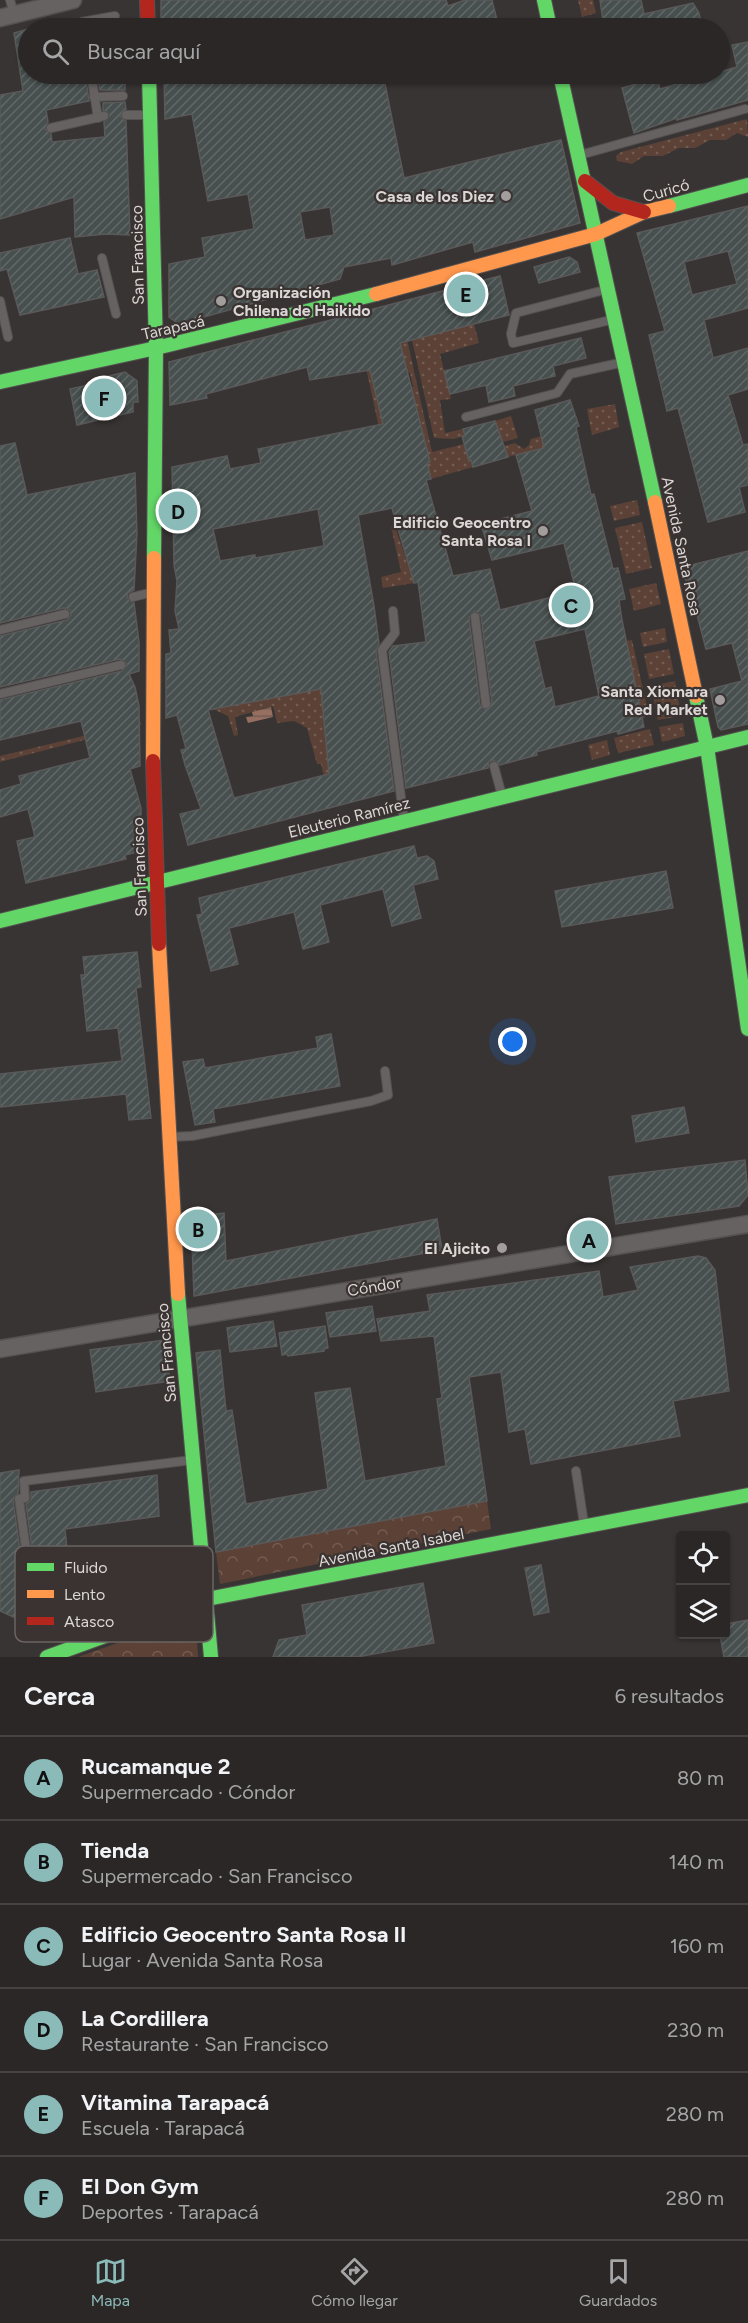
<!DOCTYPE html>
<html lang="es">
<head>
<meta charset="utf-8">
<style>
	body { margin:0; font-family:Figtree,sans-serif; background:#322f2e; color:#f1f3f6 }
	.controls { position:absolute; right:18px; bottom:18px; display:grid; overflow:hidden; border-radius:6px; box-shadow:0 2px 4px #0004 }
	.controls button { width:54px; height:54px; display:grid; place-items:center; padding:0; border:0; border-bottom:2px solid #464443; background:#2a2726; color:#f1f3f6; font:30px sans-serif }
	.you { position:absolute; left:513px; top:1042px; width:21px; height:21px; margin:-15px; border:4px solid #fff; border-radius:50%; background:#1a73e8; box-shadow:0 0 0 9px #1a73e833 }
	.badge { display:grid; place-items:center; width:39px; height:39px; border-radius:50%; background:#8bbbb9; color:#111; font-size:20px; font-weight:700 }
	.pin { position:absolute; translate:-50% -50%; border:3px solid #fff; box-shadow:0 2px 6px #0006 }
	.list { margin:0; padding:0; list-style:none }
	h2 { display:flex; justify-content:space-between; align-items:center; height:78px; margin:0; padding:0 24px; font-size:26px }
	h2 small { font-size:20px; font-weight:400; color:#a5a5a7 }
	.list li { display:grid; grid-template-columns:39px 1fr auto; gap:18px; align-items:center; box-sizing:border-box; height:84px; padding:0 24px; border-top:2px solid #464443 }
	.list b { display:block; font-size:22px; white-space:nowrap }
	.list p { margin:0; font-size:20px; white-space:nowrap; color:#a5a5a7 }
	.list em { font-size:20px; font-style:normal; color:#a5a5a7 }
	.icon { flex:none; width:33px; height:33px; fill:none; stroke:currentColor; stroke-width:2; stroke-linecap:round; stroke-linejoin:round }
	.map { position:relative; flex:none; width:748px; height:1657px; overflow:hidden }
	.search { position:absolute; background:#2a2726; box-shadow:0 2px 4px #0004; left:18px; right:18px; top:18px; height:66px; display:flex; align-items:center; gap:15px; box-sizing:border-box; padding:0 21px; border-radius:33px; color:#a5a5a7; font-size:22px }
	.sheet { height:582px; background:#2a2726 }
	nav { display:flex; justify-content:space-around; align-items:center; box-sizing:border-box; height:84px; border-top:2px solid #464443; background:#2a2726; font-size:16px; color:#a5a5a7 }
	nav a { display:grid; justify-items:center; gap:3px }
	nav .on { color:#8bbbb9 }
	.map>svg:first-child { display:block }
</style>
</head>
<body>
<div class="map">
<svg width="748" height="1657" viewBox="0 0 748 1657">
	<defs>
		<pattern id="grass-dots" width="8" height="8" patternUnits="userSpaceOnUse" patternTransform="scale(1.5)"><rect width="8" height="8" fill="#5c4136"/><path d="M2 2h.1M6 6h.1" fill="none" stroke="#735c52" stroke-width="1.8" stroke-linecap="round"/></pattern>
		<pattern id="park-crowns" width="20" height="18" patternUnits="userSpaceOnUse" patternTransform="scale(1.5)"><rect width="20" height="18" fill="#5c4136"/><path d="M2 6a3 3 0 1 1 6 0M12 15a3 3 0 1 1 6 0" fill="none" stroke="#735c52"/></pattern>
		<pattern id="water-rules" width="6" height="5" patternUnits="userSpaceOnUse" patternTransform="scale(1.5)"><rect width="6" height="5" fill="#976f60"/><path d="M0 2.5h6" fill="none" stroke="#755c53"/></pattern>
		<pattern id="building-hatch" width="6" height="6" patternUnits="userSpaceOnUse" patternTransform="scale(1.5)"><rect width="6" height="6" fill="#474f4f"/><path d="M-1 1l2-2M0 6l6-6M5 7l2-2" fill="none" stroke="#616868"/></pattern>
	</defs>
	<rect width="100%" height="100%" fill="#383433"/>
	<g fill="url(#grass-dots)">
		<path d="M578 0H593L596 13 582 17Z"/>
		<path d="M747 119 748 137 737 133 726 140H710L695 148H679L663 156H644L632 164 617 161 616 156 621 152Z"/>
		<path d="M473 320 479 343 440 354 451 399 440 400 445 433 463 429 465 436 453 439 434 438 412 340 420 338 419 335 426 336Z"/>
		<path d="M407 339 432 452 464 444 473 467 431 479 427 463 430 462 421 437 424 436 410 388 413 387 410 373H407L398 344Z"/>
		<path d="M375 347 373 381 381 415 383 414V446L363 354Z"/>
		<path d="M615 404 619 427 592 435 587 409Z"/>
		<path d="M511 416 518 438 503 442 495 421Z"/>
		<path d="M542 436 547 447 504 458 501 447 515 443 524 449 529 445 531 439Z"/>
		<path d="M637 500 640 515 614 521 610 506Z"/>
		<path d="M642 522 652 568 626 574 615 528Z"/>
		<path d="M391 526H395L414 583 383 588 381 577 401 572Z"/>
		<path d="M656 583 661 604 634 611 629 589Z"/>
		<path d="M665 628 667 642 643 647 640 633Z"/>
		<path d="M632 640 649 716 642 718 626 641Z"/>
		<path d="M669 649 674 674 649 679 644 654Z"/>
		<path d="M675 681 681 716 658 720 651 686Z"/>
		<path d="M321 689 329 777H324L321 764H317L307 728 294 721 277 723 273 706 235 717 238 735 234 736 228 716 213 709Z"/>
		<path d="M141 722V725L0 762V756Z"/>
		<path d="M683 723 685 736 662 742 659 727Z"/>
		<path d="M650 729 654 745 618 753 614 738Z"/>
		<path d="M607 740 610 755 592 760 588 745Z"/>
	</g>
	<g fill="url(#park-crowns)">
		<path d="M487 1501 491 1529 220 1584 216 1552Z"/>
		<path d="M185 1619 196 1624 198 1657H78Z"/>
	</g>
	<path fill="url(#water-rules)" d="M271 707 273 717 248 723 246 717 253 716 252 712Z"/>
	<g fill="url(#building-hatch)" stroke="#5a5959" stroke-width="1.5" fill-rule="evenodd">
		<path d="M161 0H446L448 6 465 0H492L499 28H161Z"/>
		<path d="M600 0H641L644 14 693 3 699 13 702 28H604Z"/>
		<path d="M28 29V74H85L89 101 46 110 48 122 45 129 51 134 52 142 105 137 104 122 110 115 103 110V103L125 102 126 109 120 116 126 121 130 235 106 234 75 237 74 197 0 219V95L23 91 14 33Z"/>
		<path d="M748 42V100L677 120V118L634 133 622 88 657 78 660 89 737 67 732 45Z"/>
		<path d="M97 74H125V90H100Z"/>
		<path d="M164 74H383L404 178 561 140 580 223 475 252 473 242 392 265 391 258 344 267 340 279 179 324 169 317V264L205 257 202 238 254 229 248 194 208 201 192 114 165 119ZM330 207 334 235 305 240 300 212Z"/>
		<path d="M748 206V308L704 320 713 358 748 348V389L728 395 743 445 748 444V485L739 487 745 512 708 522 678 408 667 411 649 335 665 331 637 233ZM728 251 737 284 692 295 684 262Z"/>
		<path d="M70 238 78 274 97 270 104 297 20 315 7 269 0 271V253Z"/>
		<path d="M569 257 577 262 580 272 539 283 534 267Z"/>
		<path d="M500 276 509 315 400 343 430 462 427 463 431 479 426 480 453 576 490 569 500 610 576 591 564 543 492 560 481 524 532 511 516 455 544 448 535 410 570 400 579 426 576 427 591 495 594 494 613 569 618 568 625 599 619 600 622 620 644 727 618 734 617 731 536 752 537 755 500 765 493 760 489 762 488 768 406 788 389 652 393 646 426 642 418 582 414 583 392 508 358 515 374 606 379 644 376 651 394 791 188 845 180 814 201 809 185 765 181 750 186 749 177 715 166 718V654L171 653 169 630 179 629 175 611 177 581 174 565 172 467 227 456 230 469 261 463 258 449 383 424 370 370 310 380 307 367 206 394 207 398 170 405 169 362ZM318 509 324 546 255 558V555L220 561 213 529ZM475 611 481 616 492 703 486 710 480 705 469 618ZM585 629 599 696 555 707 551 687 545 689 534 641ZM321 689 329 774 234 798 208 710Z"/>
		<path d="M581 338 586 358 553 366 555 376 513 386 515 396 489 402 486 385 450 394 444 371Z"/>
		<path d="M125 372 137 381 138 402H133V412L77 425 70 389 106 381 105 377Z"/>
		<path d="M495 421 508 457 473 467 471 460 469 461 462 436H465L463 429Z"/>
		<path d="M15 443 27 495 135 473 137 533 134 590 128 593 127 598 134 603 139 642V671L129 674 135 687 139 706 140 766 130 769 141 808V815L137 816 142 851 125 855 126 859 26 883 17 841 35 837 28 809 0 817V790L21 784 19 776 90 758 81 721 0 740V700L122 671 127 664 120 659 0 687V636L67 620 71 615 70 610 64 608 0 623V446Z"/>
		<path d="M748 551V724L721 730 718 727 710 689 742 681 732 643 706 649 695 607 692 608 683 567Z"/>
		<path d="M414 846 417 858 427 856 434 861 438 879 413 885 421 918 392 926 383 889 320 905 329 942 303 949 294 912 229 928 238 964 211 971 197 915 202 914 199 898Z"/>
		<path d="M666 871 673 908 562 927 555 891Z"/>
		<path d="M137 952 141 987 136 988 151 1118 129 1120 126 1094 0 1107V1074L122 1061 118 1028 87 1031 81 975H85L83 957Z"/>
		<path d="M331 1034 340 1086 213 1109 215 1122 195 1125 183 1062 203 1059 205 1068 318 1048 316 1037Z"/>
		<path d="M684 1107 689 1133 636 1142 632 1116Z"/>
		<path d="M745 1160 748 1195 739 1206 616 1224 609 1177Z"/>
		<path d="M224 1213 226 1261 437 1219 442 1250 194 1296 191 1217Z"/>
		<path d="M698 1256 706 1258 715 1270 729 1391 673 1401 680 1436 531 1464 525 1429 509 1432 501 1372 469 1377 487 1501 216 1552 196 1353 220 1350 226 1411 232 1410 246 1504 328 1489 315 1393 350 1388 365 1481 446 1466 437 1399 442 1398 434 1336 381 1341 377 1319 430 1311 427 1295 599 1271 603 1297 638 1290 630 1267Z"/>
		<path d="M372 1306 376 1331 330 1337 326 1313Z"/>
		<path d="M273 1321 277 1346 230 1352 227 1328Z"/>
		<path d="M325 1326 328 1348 324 1349V1351L288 1356 287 1354 282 1355 279 1333Z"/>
		<path d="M164 1340 170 1381 96 1392 90 1350Z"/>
		<path d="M19 1470 18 1493 13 1500 20 1550 24 1555 29 1554 32 1549 26 1504 31 1500V1492L157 1475 159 1516 65 1529 73 1609 22 1621 0 1611V1473Z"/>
		<path d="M541 1565 549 1612 534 1615 525 1568Z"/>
		<path d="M423 1583 434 1643 357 1657H273L279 1640 307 1635 302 1605Z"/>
		<path d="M748 1620V1657H724L720 1635H726V1624Z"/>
	</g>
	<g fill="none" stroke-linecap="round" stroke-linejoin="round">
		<g stroke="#545150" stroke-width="10">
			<g id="lane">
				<path d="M10 0 14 14"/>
				<path d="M83 28 82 22 115 16"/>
				<path d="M91 74 98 118"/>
				<path d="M94 97 123 96"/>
				<path d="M126 115H150"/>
				<path d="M51 128 104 116"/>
				<path d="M580 155 745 109"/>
				<path d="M102 258 116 314"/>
				<path d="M608 289 516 313 511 334 513 343 615 319"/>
				<path d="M0 301 8 337"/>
				<path d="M466 417 557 393 570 374 624 362"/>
				<path d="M133 597 153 592"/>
				<path d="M393 611 395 633 382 650 404 821"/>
				<path d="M475 617 486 704"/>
				<path d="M0 630 65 614"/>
				<path d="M0 694 121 665"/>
				<path d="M494 766 502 796"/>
				<path d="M170 1137 192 1136 371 1101 388 1095 385 1071"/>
				<path d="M576 1471 584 1524"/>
				<path d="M26 1549 19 1499 25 1498 24 1481 192 1460"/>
			</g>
		</g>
		<g stroke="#545150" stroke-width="19">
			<g id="street">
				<path d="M0 18 73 0"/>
				<path d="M0 1349 748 1224"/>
			</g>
		</g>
		<g stroke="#545150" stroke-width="16">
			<g id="fast">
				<path d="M544 0 550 28"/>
				<path d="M149 74 156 348 154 558"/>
				<path d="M560 74 655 502"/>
				<path d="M669 206 748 185"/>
				<path d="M0 382 156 348 376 294"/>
				<path d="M696 696 707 747 748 1029"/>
				<path d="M0 921 748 737"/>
				<path d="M178 1294 211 1657"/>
				<path d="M47 1657 207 1599 748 1495"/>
			</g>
		</g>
		<g stroke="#545150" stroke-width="16">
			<g id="slow">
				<path d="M376 294 596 234 644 212 669 206"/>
				<path d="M655 502 696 696"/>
				<path d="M153 761 154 558"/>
				<path d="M159 944 178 1294"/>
			</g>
		</g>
		<g stroke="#545150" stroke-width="16">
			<g id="jam">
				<path d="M147 0 148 28"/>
				<path d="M585 181 613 203 644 212"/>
				<path d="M153 761 159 944"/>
			</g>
		</g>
		<use href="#lane" stroke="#656261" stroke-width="8"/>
		<use href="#street" stroke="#656261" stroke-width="16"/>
		<use href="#fast" stroke="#63d668" stroke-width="14"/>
		<use href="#slow" stroke="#ff974d" stroke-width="14"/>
		<use href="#jam" stroke="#b3261e" stroke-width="14"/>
	</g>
	<g fill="#a29e9d" stroke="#3a3331" stroke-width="2">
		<circle cx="506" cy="196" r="6"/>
		<circle cx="221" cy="301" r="6"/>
		<circle cx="543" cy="531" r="6"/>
		<circle cx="720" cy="700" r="6"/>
		<circle cx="502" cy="1248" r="6"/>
	</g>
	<g text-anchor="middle" stroke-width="4.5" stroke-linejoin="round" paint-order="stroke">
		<g font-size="16" fill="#dbd7d6" stroke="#3a3331">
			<text transform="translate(666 190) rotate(-16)" y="6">Curicó</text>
			<text transform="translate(137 255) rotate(-91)" y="6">San Francisco</text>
			<text transform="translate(173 327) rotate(-13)" y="6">Tarapacá</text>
			<text transform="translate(682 546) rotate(78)" y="6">Avenida Santa Rosa</text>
			<text transform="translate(349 817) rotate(-14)" y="6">Eleuterio Ramírez</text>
			<text transform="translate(139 867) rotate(-92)" y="6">San Francisco</text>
			<text transform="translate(374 1286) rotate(-9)" y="6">Cóndor</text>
			<text transform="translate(166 1353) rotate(-95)" y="6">San Francisco</text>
			<text transform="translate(391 1547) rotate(-11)" y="6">Avenida Santa Isabel</text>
		</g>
		<g font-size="16" font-weight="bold" fill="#dbd7d6" stroke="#3a3331" text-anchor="end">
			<text x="494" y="202">Casa de los Diez</text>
			<text x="233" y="298" text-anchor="start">Organización<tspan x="233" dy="18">Chilena de Haikido</tspan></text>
			<text x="531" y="528">Edificio Geocentro<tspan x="531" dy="18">Santa Rosa I</tspan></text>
			<text x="708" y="697">Santa Xiomara<tspan x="708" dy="18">Red Market</tspan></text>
			<text x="490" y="1254">El Ajicito</text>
		</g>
	</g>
	<rect x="15" y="1546" width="198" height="96" rx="9" fill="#3a3331" stroke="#6a6463" stroke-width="1.5"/>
	<rect x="27" y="1563" width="27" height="8" fill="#63d668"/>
	<rect x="27" y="1590" width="27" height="8" fill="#ff974d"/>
	<rect x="27" y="1617" width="27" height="8" fill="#b3261e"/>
	<g font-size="16" fill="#dbd7d6">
		<text x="64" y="1573">Fluido</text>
		<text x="64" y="1600">Lento</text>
		<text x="64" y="1627">Atasco</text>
	</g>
</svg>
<div class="controls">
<button><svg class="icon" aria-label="locate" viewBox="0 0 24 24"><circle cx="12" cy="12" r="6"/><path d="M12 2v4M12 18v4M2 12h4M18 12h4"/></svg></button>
<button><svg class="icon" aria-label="layers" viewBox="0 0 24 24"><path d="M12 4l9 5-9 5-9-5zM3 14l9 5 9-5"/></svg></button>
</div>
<div class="you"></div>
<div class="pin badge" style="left:589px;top:1240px">A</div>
<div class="pin badge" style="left:198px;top:1229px">B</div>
<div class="pin badge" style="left:571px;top:605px">C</div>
<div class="pin badge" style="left:178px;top:511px">D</div>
<div class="pin badge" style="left:466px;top:294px">E</div>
<div class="pin badge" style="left:104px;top:398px">F</div>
<div class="search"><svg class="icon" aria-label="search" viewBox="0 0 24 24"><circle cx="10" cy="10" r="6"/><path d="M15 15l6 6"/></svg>Buscar aquí</div>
</div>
<section class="sheet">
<h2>Cerca<small>6 resultados</small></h2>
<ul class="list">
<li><span class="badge">A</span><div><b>Rucamanque 2</b><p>Supermercado · Cóndor</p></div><em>80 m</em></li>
<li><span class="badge">B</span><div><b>Tienda</b><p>Supermercado · San Francisco</p></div><em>140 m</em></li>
<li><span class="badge">C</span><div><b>Edificio Geocentro Santa Rosa II</b><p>Lugar · Avenida Santa Rosa</p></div><em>160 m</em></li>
<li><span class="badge">D</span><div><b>La Cordillera</b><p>Restaurante · San Francisco</p></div><em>230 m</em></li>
<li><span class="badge">E</span><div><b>Vitamina Tarapacá</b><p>Escuela · Tarapacá</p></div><em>280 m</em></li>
<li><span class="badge">F</span><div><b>El Don Gym</b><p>Deportes · Tarapacá</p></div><em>280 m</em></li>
</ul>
</section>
<nav>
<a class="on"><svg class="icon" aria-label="map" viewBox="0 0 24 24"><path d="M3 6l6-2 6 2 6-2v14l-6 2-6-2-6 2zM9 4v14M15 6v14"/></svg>Mapa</a>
<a><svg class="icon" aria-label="directions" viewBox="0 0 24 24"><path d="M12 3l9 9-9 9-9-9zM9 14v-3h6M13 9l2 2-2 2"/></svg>Cómo llegar</a>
<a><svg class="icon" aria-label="saved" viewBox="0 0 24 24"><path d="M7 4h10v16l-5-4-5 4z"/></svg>Guardados</a>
</nav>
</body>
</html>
